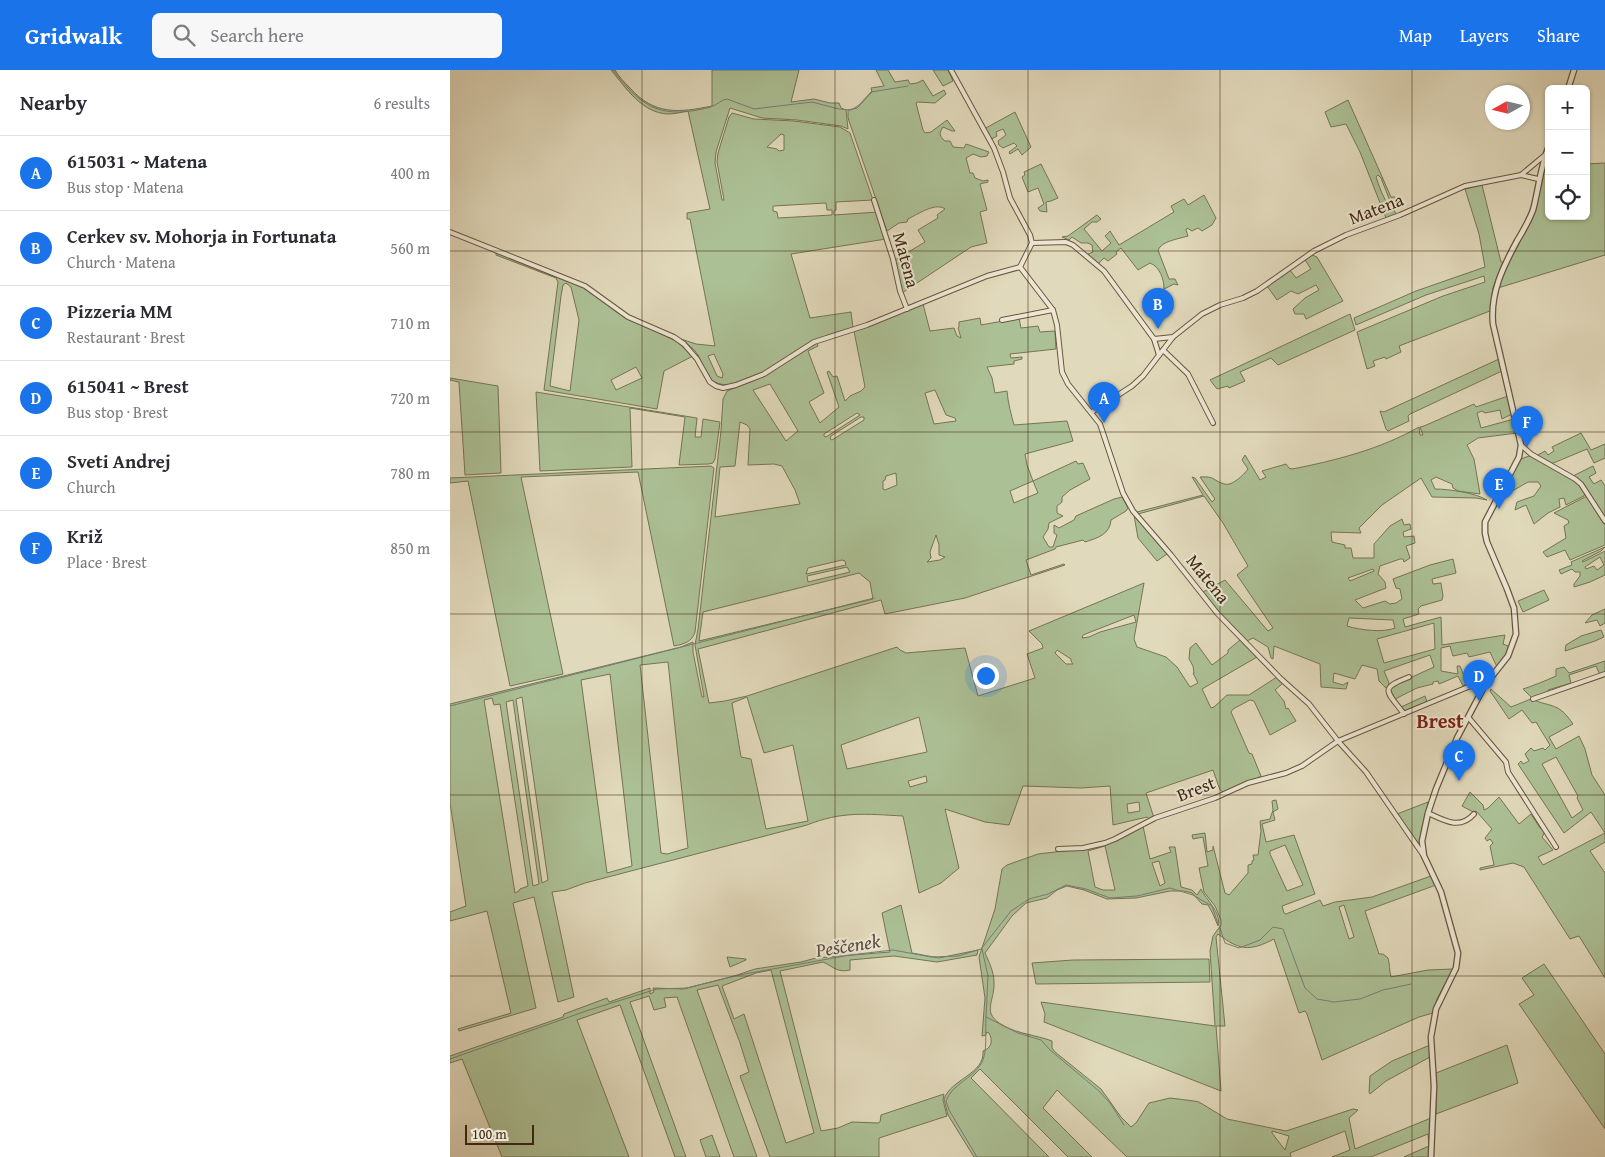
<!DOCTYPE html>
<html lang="en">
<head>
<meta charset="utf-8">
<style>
	body { margin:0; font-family:"Gentium Book Plus",serif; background:#f7f7f7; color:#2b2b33 }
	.controls { position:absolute; right:15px; top:15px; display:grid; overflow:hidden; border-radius:8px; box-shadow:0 1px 4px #0004 }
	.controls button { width:45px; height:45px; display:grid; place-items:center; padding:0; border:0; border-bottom:1px solid #e1e1e2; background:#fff; color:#2b2b33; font:25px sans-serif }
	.compass { position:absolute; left:1035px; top:15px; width:45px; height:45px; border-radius:50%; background:#fff; box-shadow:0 1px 4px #0004; rotate:262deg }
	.scale { position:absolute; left:15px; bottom:12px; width:69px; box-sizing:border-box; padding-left:5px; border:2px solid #412913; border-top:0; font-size:14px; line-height:18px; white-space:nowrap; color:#412913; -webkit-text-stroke:4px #ece6d3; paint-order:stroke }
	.you { position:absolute; left:535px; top:605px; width:18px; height:18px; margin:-12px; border:4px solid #fff; border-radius:50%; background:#1a73e8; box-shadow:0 0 0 8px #1a73e833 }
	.badge { display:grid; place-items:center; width:32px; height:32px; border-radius:50%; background:#1a73e8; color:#fff; font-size:16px; font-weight:700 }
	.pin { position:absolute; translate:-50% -41px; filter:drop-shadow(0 1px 2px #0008) }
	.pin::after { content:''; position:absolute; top:26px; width:18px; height:15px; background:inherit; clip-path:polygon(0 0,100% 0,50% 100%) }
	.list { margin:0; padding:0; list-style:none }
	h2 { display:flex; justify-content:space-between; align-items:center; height:65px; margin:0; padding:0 20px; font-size:21px }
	h2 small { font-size:16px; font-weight:400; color:#7c7c81 }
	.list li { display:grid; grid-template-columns:32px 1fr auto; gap:15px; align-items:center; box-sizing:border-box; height:75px; padding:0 20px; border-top:1px solid #e1e1e2 }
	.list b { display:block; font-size:19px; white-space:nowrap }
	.list p { margin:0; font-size:16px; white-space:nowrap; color:#7c7c81 }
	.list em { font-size:16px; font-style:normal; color:#7c7c81 }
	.icon { flex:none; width:28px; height:28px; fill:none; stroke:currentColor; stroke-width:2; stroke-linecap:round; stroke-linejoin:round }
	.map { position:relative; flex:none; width:1155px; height:1087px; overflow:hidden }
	header { display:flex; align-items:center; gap:30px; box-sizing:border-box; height:70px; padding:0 25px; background:#1a73e8; color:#fff }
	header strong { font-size:24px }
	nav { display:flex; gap:28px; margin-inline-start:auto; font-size:18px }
	.search { width:350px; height:45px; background:#f7f7f7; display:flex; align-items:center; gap:12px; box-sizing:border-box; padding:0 18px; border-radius:8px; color:#7c7c81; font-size:19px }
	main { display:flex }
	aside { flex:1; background:#fff }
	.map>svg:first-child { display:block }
</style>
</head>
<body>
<header>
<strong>Gridwalk</strong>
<div class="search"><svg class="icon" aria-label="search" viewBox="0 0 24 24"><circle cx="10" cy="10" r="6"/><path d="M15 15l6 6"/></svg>Search here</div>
<nav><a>Map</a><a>Layers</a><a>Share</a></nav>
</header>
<main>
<aside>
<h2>Nearby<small>6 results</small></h2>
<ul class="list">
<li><span class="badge">A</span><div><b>615031 ~ Matena</b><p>Bus stop · Matena</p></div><em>400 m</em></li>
<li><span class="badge">B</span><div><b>Cerkev sv. Mohorja in Fortunata</b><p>Church · Matena</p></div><em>560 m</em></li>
<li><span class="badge">C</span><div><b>Pizzeria MM</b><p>Restaurant · Brest</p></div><em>710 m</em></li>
<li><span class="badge">D</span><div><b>615041 ~ Brest</b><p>Bus stop · Brest</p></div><em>720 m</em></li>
<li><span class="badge">E</span><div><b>Sveti Andrej</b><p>Church</p></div><em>780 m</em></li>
<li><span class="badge">F</span><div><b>Križ</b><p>Place · Brest</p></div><em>850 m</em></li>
</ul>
</aside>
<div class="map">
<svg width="1155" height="1087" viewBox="0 0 1155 1087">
	<rect width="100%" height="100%" fill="#e1d9bb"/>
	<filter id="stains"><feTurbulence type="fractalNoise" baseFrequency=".004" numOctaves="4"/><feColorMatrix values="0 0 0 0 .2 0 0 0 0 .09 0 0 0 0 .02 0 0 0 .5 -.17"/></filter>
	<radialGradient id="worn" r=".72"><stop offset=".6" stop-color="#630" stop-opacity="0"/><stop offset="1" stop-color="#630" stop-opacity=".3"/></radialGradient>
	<g fill="#acc095" stroke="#767454" fill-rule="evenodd">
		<path d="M161 0H165C169 7 174 12 180 18 204 45 228 43 262 36V0H349L341 32 364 29 380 33H389L391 38 396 40 398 59 391 56 347 50 312 48 280 38 266 82 265 93 272 130H274L267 92 268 83 279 47 282 43 304 49 344 51 390 57 400 63 423 130 386 132V140L384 141V145L428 142 436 169 341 184 360 248 401 242 403 258C388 261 374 266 360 273 337 284 289 328 263 311 254 306 253 294 248 285 244 278 237 274 231 269L246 274 265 276 240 149H237V143L260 139 238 41C232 42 225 44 218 44 192 43 176 18 161 0ZM331 64 334 65V80L329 81 327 79 317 77ZM376 133 377 140H382V145L328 148 327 142 323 141V136ZM264 284 273 304 272 308 267 306 258 286Z"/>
		<path d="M426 0H438L445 12 458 10 460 14 467 13 473 10 483 26 494 20 496 24 485 33 467 32 466 33 473 60 475 63 481 62 497 50 505 61H502L493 57C489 63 489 66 495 71H500L503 77 514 78 516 74 539 82 537 86 531 87 523 84 516 88 520 103H523L525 108 533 111 538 110V112L530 114 537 140 530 142 537 173 521 177 452 223 445 190 475 172 468 160 488 148 487 145 495 139C486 132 468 144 458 149L457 152 449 153 437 161 398 48V40L407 38 422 22 421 18 434 16Z"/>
		<path d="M483 0H498L503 11 493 16Z"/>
		<path d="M898 30 941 127H945L948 137 944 139 946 145 936 148 910 82 896 54 881 57 875 42ZM928 105 931 108 942 136 939 138 931 121 926 107Z"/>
		<path d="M565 42 581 77 572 85 568 79 560 84 559 82 567 76 564 73 553 78 549 75 548 71 556 65 553 59 546 62 547 66 540 70 534 59Z"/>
		<path d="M1155 93V185L1048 218 1059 192 1082 149 1091 102 1099 98V146H1136V94Z"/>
		<path d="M591 94 608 128 601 131 596 132 597 142 590 141 588 138 594 134 588 118 578 122 572 107 575 105 574 102Z"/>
		<path d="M1032 115 1051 192H1053L1043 218 1040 241 949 276 951 282 936 289 935 287 923 291 925 296 917 299 907 262 993 226 1035 212 1034 206 976 225 906 255 904 248 966 221 1035 197 1029 164 1015 119Z"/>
		<path d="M754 125 766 148 762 155 752 161 748 158 742 161 737 158 736 160 738 166C728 169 712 171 708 180L719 209H725L728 215 724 214 714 219C714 209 710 197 700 193L688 200 671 178 666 182 667 184 658 191 654 188 648 194 638 184 643 182 642 175 638 173H631L622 167 619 170 612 167 618 166 647 145 651 149 647 152H642L634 159 652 181 661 173 655 166 660 161 669 175 724 142 721 136 734 129 738 135Z"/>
		<path d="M46 182 130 215 147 226 168 243 226 271 243 286 214 301 207 339 94 320 108 212 106 208 46 185ZM116 213 121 217 129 250 120 321 100 316 111 226 113 215ZM186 297 192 308 166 320 161 310Z"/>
		<path d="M862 185 867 187 893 231 856 249 854 244H845L843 239 855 228 869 220 866 215 848 224 841 221 827 230 817 216 840 200 846 208 861 199 855 190Z"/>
		<path d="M473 234 480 261 504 258 507 266 511 268 508 258 509 257V252L530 248 531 255 569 248 571 258 588 256 590 262 604 261 605 262 606 279 560 284 561 288 572 287V289L564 291V294L537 297 542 308 545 323 557 321C558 333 561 344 564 355L617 351 623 371 575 384 577 395 583 411 626 391 628 394 633 393 640 409 620 420 612 427V432L607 436V443L613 446 599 453 598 459 593 467 599 477H603L607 465 604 463V455L609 458 624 450 626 446 664 429 672 427 678 438 676 441 661 450C660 464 648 468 635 472L633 470 606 477 605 479 576 490 581 505 614 494 615 495 515 528 435 544 431 530 248 579 259 633 275 631 297 626 447 577 450 580 456 583 515 578 528 626 585 608 577 584 593 578 592 574 579 561 694 513 684 569 687 577 716 587 727 597 740 617 748 613 743 603H744L743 596 739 589 740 578 746 573 762 595 778 583V580L790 570 807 587 752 619 761 638 764 637 777 625H799L827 607 833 613 825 620 834 631 836 639 838 638 846 651 820 665 804 631 800 630 783 639 781 642 799 683 802 684 811 706 802 711 773 722 770 720 763 700 696 723 704 748 699 749 697 747 663 755 660 716 631 718 573 716 559 755 535 752 495 739 509 798 491 813 469 823 453 746C416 744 392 741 357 755L135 813 116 820 102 822 124 927 108 932 84 827 63 833 86 938 9 961 8 959 61 943 37 841 0 851V842L16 836 0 733V634L231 577 243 572V582L252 627H254L245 575 248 559 271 361 273 329 277 321 308 309 367 273 368 276 358 281 374 323 359 332 370 353 389 337 377 302 379 301 383 307 387 306 395 331 400 326 411 321 415 317 404 261ZM320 314 348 361 336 371 303 320ZM485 320 496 345 505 348 506 351 484 354 475 323ZM407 343 410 345 376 367 374 366V364ZM411 347H414V350L382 370 380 369 381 366ZM290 352 297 355 300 359 298 395 324 394 332 396 345 420 350 434 265 447 270 397 285 396ZM446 403 447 415 435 420 433 419V411L435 410 436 406ZM583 411 588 423 564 433 560 421ZM486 465 489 475V485L495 487 490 490 477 492 481 488 480 482ZM392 490 395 491 396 495 356 504 358 498ZM397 497 400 502 358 512 357 506ZM409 503 420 512 423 529 249 571 253 542ZM684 545 686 552 650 562 639 567 632 568 633 565ZM607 580 621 589V591L623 594H616L605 583ZM218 592 238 778 217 784 211 783 190 595ZM160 604 182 796 157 803 131 610ZM72 627 98 810 92 813 66 629ZM297 627 314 683 343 675 358 751 316 759 301 689 291 687 282 633ZM42 628 44 635 50 634 78 816 70 819 69 821 65 823 34 630ZM63 630 89 814 83 816 56 632ZM469 647 477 682 397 699 391 675ZM476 706 477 712 460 717 458 711ZM689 732 690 741 678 743 677 734Z"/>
		<path d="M900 244 905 260 828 295 821 288 790 302 795 311 779 318 778 316 767 319 760 310Z"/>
		<path d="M1049 289 1052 301 960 344 958 346 959 351 938 361 936 359 930 341 934 342Z"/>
		<path d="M0 308 48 316 51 403 15 405 9 312 0 310Z"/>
		<path d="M86 322 247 348 245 367H251L253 349 270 352 265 389 263 393 258 394 229 395 235 347 180 338 182 397 90 401Z"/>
		<path d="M1058 326 1062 344 1052 349 1050 340 1035 343 1032 341 1027 343 1031 358 1064 349 1067 363 1028 368 1017 375 1024 389 1030 424 1008 421 1003 418 1002 414 986 407 981 410 985 419C999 419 1026 423 1037 430L1026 428 982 427 971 408 932 435 909 458 911 463 881 462 882 472 895 475V478H901L903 488H924V474L940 456 952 449 954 455 960 454 961 459 953 462 954 467 964 466 965 473 956 476 960 488 954 492 953 489H950L930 496 928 504 935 512 936 518 905 530 913 538 935 531 940 534 946 533 952 529 950 519 946 518 943 509 980 495 1003 489 1006 503 982 509 983 514 991 513 993 526 992 530 971 536 968 539 969 544 953 549 955 557 991 547 992 575 1055 565 1053 574 1058 576C1059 583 1052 591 1047 597L1040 582 1019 587 1017 583 1003 586 1000 576 991 578V601L1008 604 1007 596H1010L1017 613 1013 616 1008 606 989 614 988 611 983 612V614L967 618 945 629 940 619 943 613 962 607 984 597 980 585 934 601 939 613 937 619 929 611 927 599 912 595 905 609 884 603 883 612 893 615 898 612 896 619 871 617 870 594 824 576 823 589 821 588 818 577 803 568 797 571 769 542 753 522 775 510 818 561 823 558 787 505 798 496 773 453 754 426 688 444 687 442 753 425 742 407 745 408 762 432 765 429 750 407C765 406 762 410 774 414 781 417 794 405 798 399L792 390 795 385 810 410 816 407 812 401 836 394 839 398 842 399C884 391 931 379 969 357L970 365H973L970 357 974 356 1024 334 1026 337ZM923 499 924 501 900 511 898 508ZM899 548 943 550 945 558C933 563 910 560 897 556ZM984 553 985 579 934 593 927 569Z"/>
		<path d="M1131 363 1141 380 1155 374V388L1144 393 1137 379 1101 394 1086 386 1095 381 1098 385 1104 381 1102 377 1104 376Z"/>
		<path d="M1079 386 1085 387 1126 411 1135 422 1134 426 1116 435 1114 428 1109 429 1110 437 1098 443 1084 454 1076 435 1065 440 1067 432 1084 426 1091 416 1088 412H1078L1064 420 1056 416 1071 389Z"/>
		<path d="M261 396 264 398 245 562C242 572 234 574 224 576L188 402 71 407 113 604 60 616 18 411 0 413V408Z"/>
		<path d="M1143 396 1146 403 1139 407 1144 414 1151 410 1155 416V449L1132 414 1123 406Z"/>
		<path d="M1137 426 1155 453V475L1120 490 1115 480 1097 487 1093 482 1116 468 1114 456 1119 453 1118 450 1104 443Z"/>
		<path d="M684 445 715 481 717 484 707 491 688 468Z"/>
		<path d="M1155 477 1151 481 1132 491 1133 492 1155 481V505L1140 512 1124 517V514L1130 506V502H1125L1122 499 1111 504 1109 500 1122 495 1121 492ZM1150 487 1154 495 1147 500 1144 496 1136 499 1135 497Z"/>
		<path d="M1094 520 1099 530 1073 542 1068 531Z"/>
		<path d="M1155 539V553L1150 556 1147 550 1135 553 1142 545Z"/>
		<path d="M1151 560 1154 567 1145 571 1115 581 1116 575 1131 566Z"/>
		<path d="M1155 591V603L1150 605 1146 596 1119 605 1121 613 1098 620V622L1083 629 1073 619C1085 615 1095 611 1106 606V599L1114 597 1119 603Z"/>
		<path d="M1041 619 1061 637 1081 629C1103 638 1108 632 1123 654L1099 667 1106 679 1129 666 1135 679 1142 705 1155 725V763L1141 742 1114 763 1068 694 1071 691 1073 694 1079 691 1075 684 1081 678 1084 681 1093 678 1095 680 1100 675 1086 652 1082 653 1072 640 1059 649 1040 621ZM1106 687 1128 726 1127 728 1133 740 1122 748 1092 694Z"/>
		<path d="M975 626 977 632 954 641 951 637Z"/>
		<path d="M1020 722 1033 735 1034 740 1038 738 1049 727 1069 754 1081 744 1090 758 1095 762 1092 767 1103 780 1088 787 1093 795 1155 763V772L1140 781 1155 803V908L1129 866 1120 869 1074 797 1063 793 1030 800V798L1044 795 1040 776 1043 773 1040 769 1037 771 1035 768 1042 759 1026 741 1023 742 1012 736Z"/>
		<path d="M826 730 828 739 823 742 825 750 812 754 816 772 844 765 865 824 832 836 834 843 836 844 870 830 873 836 885 832 922 827 981 806 986 815 915 841 929 884H933L938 888C940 895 939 900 941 907L978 900 1003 899 987 929 983 943 969 947 872 990 857 944 855 941 849 943 824 869C799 882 789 880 768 864L766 867 775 956H766L771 1021 594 952 595 944 591 932 765 956 760 881 763 866 771 855V850L765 836 754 822 749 798 758 796 753 767 743 769 742 765 755 763 757 782 763 780V776L775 823 779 825 798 803V795L802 794V791L804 790 803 785H808L811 761 810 751 820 749 823 740 822 731ZM835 775 853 815 837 821 820 784V781ZM894 835 904 867 899 869 889 837Z"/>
		<path d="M978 732 970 773H968L947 744Z"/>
		<path d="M693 756 700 789 721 782 719 777H725L731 817 742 820 747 825 751 819C756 830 772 843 768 856L763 844 758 835 752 834 742 823 734 821H720L686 828 657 829 634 820 617 816 607 820 597 828 576 833 562 846 535 883C539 892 544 902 544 912 545 932 530 943 554 956 569 964 586 965 602 971V978L605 982 651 1019 671 1047 681 1057 686 1053 699 1033 720 1028 744 1031 749 1032 777 1049 836 1061 903 1039 908 1040 907 1041 899 1048 905 1079 981 1048 979 1087H954L979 1076 978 1064 921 1087H882L900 1080 895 1061 840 1083 841 1087H677L607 1020 593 1038 642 1087H618L530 999 521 1008 599 1087H524L498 1045 494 1029C501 1009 535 1004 533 981 542 978 543 970 539 963L536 962V965L532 966 535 928 529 887 545 839 552 799 557 795 588 784 639 778ZM655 776 665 820H653L645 817 638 781ZM709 791 715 813 710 816 702 793ZM822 1061 839 1066 835 1080 822 1063Z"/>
		<path d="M451 835 462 883 489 888 528 880 527 885 487 892 444 886 400 890V900C387 903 384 897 373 892L330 901 371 1061 388 1058 402 1052 428 1053 430 1052 431 1045 494 1024 493 1030 497 1046 429 1068V1087H320L290 1006 299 1002 290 973 268 915 247 920 307 1087H284L227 927 214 928 216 937 204 940 199 926 180 932 236 1087H225L170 935 127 950 179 1087H52L12 989 0 993V986L113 947 114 944 157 928 159 932 200 918V924L204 922 203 918 233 919 281 907 305 899 351 892 366 888 440 882 432 843ZM321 900 364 1063 336 1073 294 944 284 949 272 916 306 903Z"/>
		<path d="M277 887 296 889V890L280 897Z"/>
		<path d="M759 889 760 912 586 914 582 893 623 890Z"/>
		<path d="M1094 894 1155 984V1059L1069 934 1084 925 1072 908Z"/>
		<path d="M980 975V987L936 1011 920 1024 919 1022 920 1006 942 991Z"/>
		<path d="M1057 975 1068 1013 986 1044V1003Z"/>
		<path d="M262 1065 270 1087H256L250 1070Z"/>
	</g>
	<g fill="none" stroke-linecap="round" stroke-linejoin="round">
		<g stroke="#767e78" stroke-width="1">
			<path d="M163 0C189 34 208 49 252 39 255 38 260 38 263 36 268 34 271 30 277 29L304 39 362 32 389 39 401 40 409 35 421 22 458 16"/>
			<path d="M0 636 424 528"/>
			<path d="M770 858 775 873 789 878 810 870 823 857 833 859 855 918 867 929 884 932 910 929 933 920 961 914"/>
			<path d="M532 879 538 906 536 947 568 963 591 970 600 980 649 1021 660 1033 674 1055"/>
			<path d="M0 989 139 940 207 919 237 918 284 906 400 885 443 880 481 887 508 886 531 879 561 841 579 829 598 824 616 815 636 819 660 828 687 826 720 818 743 825 762 836 768 854"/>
			<path d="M527 1087 499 1040 496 1031C502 1014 522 1009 531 994 538 984 535 959 536 947"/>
		</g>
		<g stroke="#69553d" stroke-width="6">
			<g id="minor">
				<path d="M501 0 544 78 553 102 560 128 580 165 582 173 570 197"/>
				<path d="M1071 105 1088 109"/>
				<path d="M424 130 443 189 450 221 457 239"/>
				<path d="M0 162 135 216 178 247 224 267 234 274 247 289 260 312 266 316 273 318 286 315 314 304 364 272 417 255 537 206 570 197"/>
				<path d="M582 173 616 172 623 175 654 201 704 269 709 285"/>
				<path d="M570 197 603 240 607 255 612 302 618 314 650 354 673 423 683 441 721 485 767 543 830 608 859 634 888 671 916 702 974 786"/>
				<path d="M552 250 603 240"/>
				<path d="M704 269 723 267"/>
				<path d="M713 280 738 304 763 353"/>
				<path d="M642 342 682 316 693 306 723 267 752 244 770 235 793 228 807 221 864 181 896 165 950 145 1015 116 1071 105 1095 85"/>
				<path d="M1071 375 1081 384 1125 409 1131 414 1155 451"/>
				<path d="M1083 629 1155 604"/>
				<path d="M954 644C937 621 928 619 959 607"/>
				<path d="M1018 647 1056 692 1058 702 1106 777"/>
				<path d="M978 743C995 751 1010 760 1024 744"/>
				<path d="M608 779 633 778 655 773 665 769 705 748 765 728 798 713 836 703 852 696 888 671 1030 612 1035 615"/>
			</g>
		</g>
		<g stroke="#69553d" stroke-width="7">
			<g id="tertiary">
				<path d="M1118 19 1124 0"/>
				<path d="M981 1087 984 1016 981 967 986 939 1006 898 1008 883 991 822 974 786 972 771 978 743 986 719 1007 668 1035 615 1058 586 1066 564 1064 538 1057 519 1037 472 1035 463V452L1069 387 1071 375 1043 254C1040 223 1053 197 1067 171 1073 161 1079 151 1083 140 1089 118 1090 97 1099 76"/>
			</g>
		</g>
		<use href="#minor" stroke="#ece6d3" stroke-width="4"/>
		<use href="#tertiary" stroke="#ece6d3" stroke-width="4.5"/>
	</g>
	<path fill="none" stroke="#412913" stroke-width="1" stroke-opacity="0.55" d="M192 0V1087M385 0V1087M578 0V1087M770 0V1087M962 0V1087M0 181H1155M0 362H1155M0 544H1155M0 725H1155M0 906H1155"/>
	<g text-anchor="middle" stroke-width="4" stroke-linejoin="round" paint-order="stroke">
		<g font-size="18" fill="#412913" stroke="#ece6d3">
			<text transform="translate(926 139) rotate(-21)" y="6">Matena</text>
			<text transform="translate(456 190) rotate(75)" y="6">Matena</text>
			<text transform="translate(758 509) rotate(51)" y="6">Matena</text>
			<text transform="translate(746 719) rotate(-21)" y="6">Brest</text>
		</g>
		<g font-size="19" font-style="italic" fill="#574c3d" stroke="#ece6d3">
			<text transform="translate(398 875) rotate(-9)" y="7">Peščenek</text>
		</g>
		<g font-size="20" font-weight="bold" fill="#7a1f14" stroke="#ece6d3">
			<text x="990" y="658">Brest</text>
		</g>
	</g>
	<rect width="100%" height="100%" filter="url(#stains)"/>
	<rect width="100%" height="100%" fill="url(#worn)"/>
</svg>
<div class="controls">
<button>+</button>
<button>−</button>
<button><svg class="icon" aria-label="locate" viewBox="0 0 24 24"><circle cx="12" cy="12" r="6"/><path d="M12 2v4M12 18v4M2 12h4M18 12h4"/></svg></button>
</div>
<svg class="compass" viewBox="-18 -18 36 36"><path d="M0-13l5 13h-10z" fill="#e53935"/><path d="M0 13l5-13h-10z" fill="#7c7c81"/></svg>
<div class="scale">100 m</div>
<div class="you"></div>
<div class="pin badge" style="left:654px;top:353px">A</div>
<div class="pin badge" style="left:708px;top:259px">B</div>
<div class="pin badge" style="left:1009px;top:711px">C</div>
<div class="pin badge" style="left:1029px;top:631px">D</div>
<div class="pin badge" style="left:1049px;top:439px">E</div>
<div class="pin badge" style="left:1077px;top:377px">F</div>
</div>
</main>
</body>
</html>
